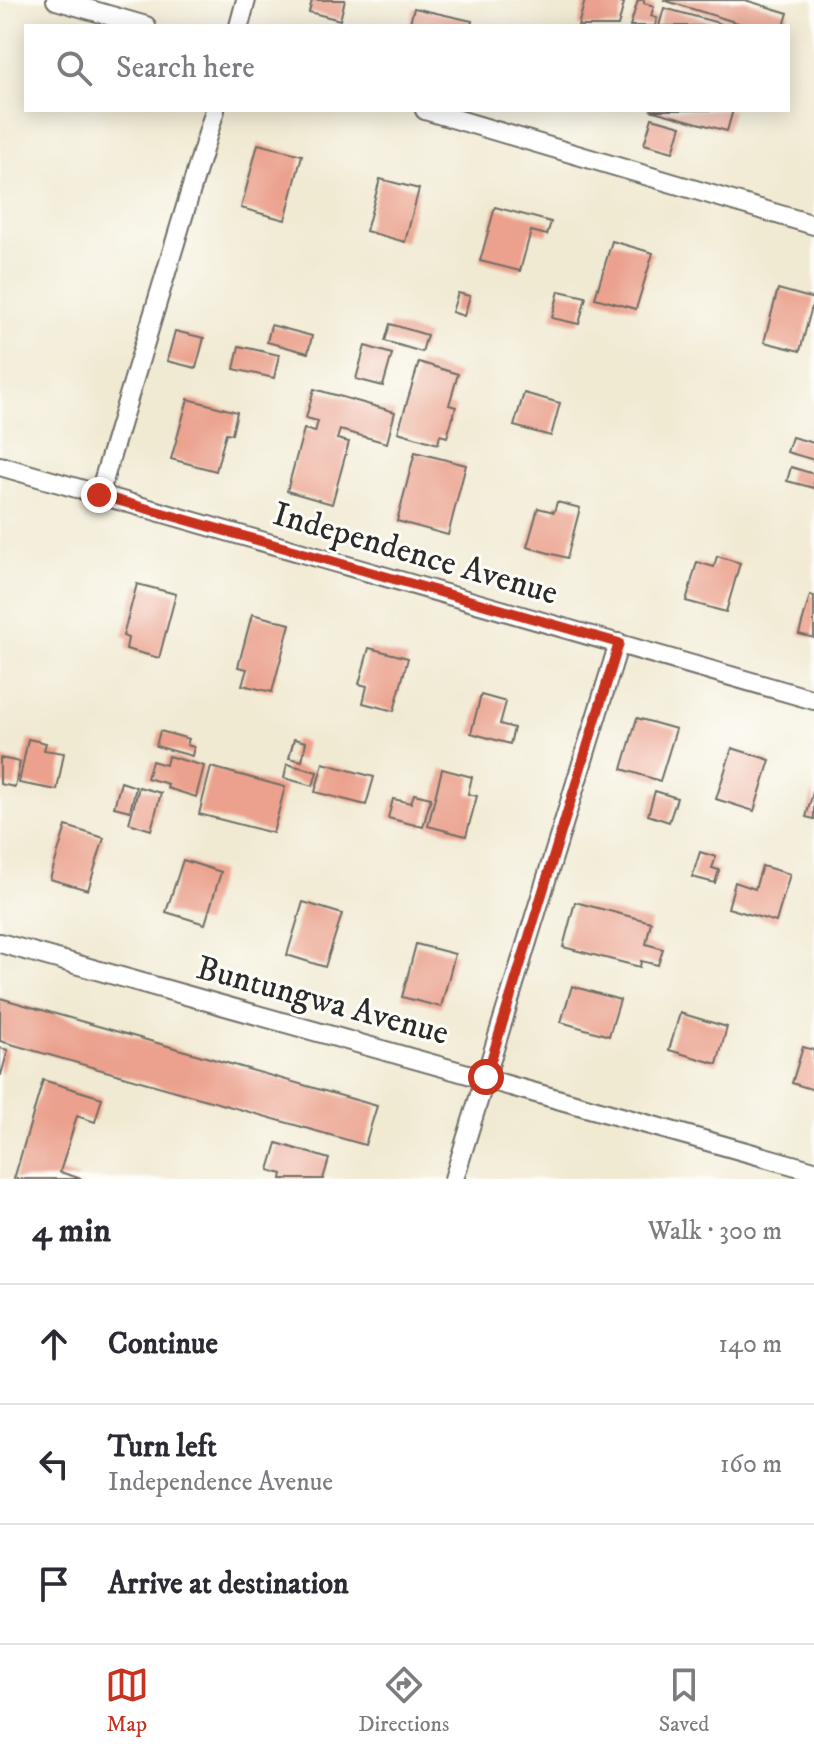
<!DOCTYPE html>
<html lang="en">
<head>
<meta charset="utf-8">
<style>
	body { margin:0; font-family:"IM FELL DW Pica",serif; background:#f7f7f7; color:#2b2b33 }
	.stop { position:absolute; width:24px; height:24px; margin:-18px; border:6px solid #c8321e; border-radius:50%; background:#fff }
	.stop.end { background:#c8321e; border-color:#fff; box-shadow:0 2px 8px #0008 }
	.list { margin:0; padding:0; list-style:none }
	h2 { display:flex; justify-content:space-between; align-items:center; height:104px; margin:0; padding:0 32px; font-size:34px }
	h2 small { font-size:26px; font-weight:400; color:#7c7c81 }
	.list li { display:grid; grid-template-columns:52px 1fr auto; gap:24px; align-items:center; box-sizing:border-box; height:120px; padding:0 32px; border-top:2px solid #e1e1e2 }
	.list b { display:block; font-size:30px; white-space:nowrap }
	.list p { margin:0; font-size:26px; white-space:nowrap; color:#7c7c81 }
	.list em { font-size:26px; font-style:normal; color:#7c7c81 }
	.icon { flex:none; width:44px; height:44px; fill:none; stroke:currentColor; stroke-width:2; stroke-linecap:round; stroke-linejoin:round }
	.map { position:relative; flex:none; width:814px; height:1179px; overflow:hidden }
	.search { position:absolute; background:#fff; box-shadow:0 4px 20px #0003; left:24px; right:24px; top:24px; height:88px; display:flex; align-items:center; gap:20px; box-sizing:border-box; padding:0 28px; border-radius:0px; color:#7c7c81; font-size:30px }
	.sheet { height:464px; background:#fff }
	nav { display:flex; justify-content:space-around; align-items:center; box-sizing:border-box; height:112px; border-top:2px solid #e1e1e2; background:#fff; font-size:22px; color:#7c7c81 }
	nav a { display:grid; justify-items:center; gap:4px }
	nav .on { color:#c8321e }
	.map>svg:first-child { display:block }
</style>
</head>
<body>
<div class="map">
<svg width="814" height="1179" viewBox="0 0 814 1179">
	<rect width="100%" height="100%" fill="#fdfcf7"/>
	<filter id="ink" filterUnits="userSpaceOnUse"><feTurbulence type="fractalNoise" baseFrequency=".0125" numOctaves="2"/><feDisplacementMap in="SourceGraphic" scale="16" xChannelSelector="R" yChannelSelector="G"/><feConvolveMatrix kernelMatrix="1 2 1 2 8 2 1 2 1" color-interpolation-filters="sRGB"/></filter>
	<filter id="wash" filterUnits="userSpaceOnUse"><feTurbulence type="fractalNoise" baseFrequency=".006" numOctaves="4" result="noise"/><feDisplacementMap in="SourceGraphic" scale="32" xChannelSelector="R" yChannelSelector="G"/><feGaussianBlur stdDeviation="1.8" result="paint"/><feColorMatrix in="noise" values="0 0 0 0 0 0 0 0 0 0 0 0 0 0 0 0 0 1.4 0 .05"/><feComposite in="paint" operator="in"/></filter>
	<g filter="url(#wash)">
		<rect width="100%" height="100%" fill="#f1ead3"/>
		<g id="blocks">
			<g fill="#eba18d">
				<path d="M312 0H345L340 20 309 12Z"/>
				<path d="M585 0H614L624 3 618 26H578Z"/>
				<path d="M638 0H644V3L654 6 651 16 657 18 655 26H630Z"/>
				<path d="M663 0H745L788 13 784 26H748Z"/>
				<path d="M414 8 472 21 471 26H409Z"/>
				<path d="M664 8 726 25V26H659Z"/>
				<path d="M650 110H733L727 131Z"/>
				<path d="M652 118 681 126 673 152 644 144Z"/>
				<path d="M258 144 302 155 285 220 241 208Z"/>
				<path d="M380 179 419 189 405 242 366 231Z"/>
				<path d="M495 207 551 222 547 235 531 231 520 271 480 261Z"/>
				<path d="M612 241 653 253 636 309 595 298Z"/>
				<path d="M778 289 814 299 800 351 764 342Z"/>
				<path d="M559 291 586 297 579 324 552 318Z"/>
				<path d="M458 293 470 296 464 316 452 312Z"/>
				<path d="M390 324 427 335 422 352 385 341Z"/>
				<path d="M271 325 312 336 308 353 267 342Z"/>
				<path d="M175 331 204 338 196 368 167 361Z"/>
				<path d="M239 346 279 355 274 378 234 369Z"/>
				<path d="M365 346 392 354 383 386 356 379Z"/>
				<path d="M419 362 458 374 449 405 456 407 447 437 440 435 438 444 398 432Z"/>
				<path d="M314 389 395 412 387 443 340 430 337 439 349 442 332 504 287 491 304 429 315 432 318 421 306 418Z"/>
				<path d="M524 393 560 403 551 436 514 426Z"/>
				<path d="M188 399 237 412 232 434 226 433 216 471 171 459Z"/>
				<path d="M792 437 814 443V460L787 452Z"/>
				<path d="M415 452 466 465 448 535 397 521Z"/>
				<path d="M791 467 814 474V488L787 481Z"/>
				<path d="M557 502 580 508 567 558 527 547 538 508 554 512Z"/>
				<path d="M717 556 740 563 726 612 686 601 697 562 714 567Z"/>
				<path d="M137 584 176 594 159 658 126 649 128 638 123 636Z"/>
				<path d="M810 595 814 596V638L799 634Z"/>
				<path d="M252 614 290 624 272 692 242 685 247 669 238 667Z"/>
				<path d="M369 648 408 658 394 711 363 703 367 686 359 684Z"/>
				<path d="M481 695 506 702 500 724 514 728 510 744 471 733Z"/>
				<path d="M637 718 676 729 660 781 622 769Z"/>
				<path d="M160 731 189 739 187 745 194 747 192 756 156 746Z"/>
				<path d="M28 739 46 743 44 750 64 753 57 790 19 783Z"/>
				<path d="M294 739 306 742 302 761 289 758Z"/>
				<path d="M732 748 770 760 754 811 716 799Z"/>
				<path d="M168 756 204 766 196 797 167 788 168 784 147 778 152 761 166 765Z"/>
				<path d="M0 758 20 762 15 787 0 784Z"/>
				<path d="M323 763 374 777 366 805 315 792Z"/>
				<path d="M287 764 317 772 313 786 284 778Z"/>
				<path d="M211 767 285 787 273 833 199 814Z"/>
				<path d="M442 769 472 777 468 794 477 796 466 836 428 826Z"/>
				<path d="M121 782 136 787 130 811 114 807Z"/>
				<path d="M139 787 161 793 151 830 129 823Z"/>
				<path d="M655 791 677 798 669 822 648 815Z"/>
				<path d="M813 792H814V819L806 817Z"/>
				<path d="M414 794 431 798 423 827 388 818 393 799 411 803Z"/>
				<path d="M66 826 104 838 88 890 50 879Z"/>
				<path d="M700 852 716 857 712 868 719 870 715 883 692 877Z"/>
				<path d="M183 860 221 872 205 924 166 912Z"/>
				<path d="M762 866 790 874 776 922 728 908 735 882 755 889Z"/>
				<path d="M303 902 342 914 325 967 287 955Z"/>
				<path d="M575 902 651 922 646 944 663 949 658 965 641 961 640 967 563 947Z"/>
				<path d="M416 944 455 954 441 1007 402 997Z"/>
				<path d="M572 986 620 1000 609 1036 561 1022Z"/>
				<path d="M0 998 377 1106 365 1145 0 1041Z"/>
				<path d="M680 1013 727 1027 717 1064 669 1050Z"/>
				<path d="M803 1047 814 1050V1090L792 1083Z"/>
				<path d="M0 1048 8 1050 1 1075H0Z"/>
				<path d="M43 1080 102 1098 95 1122 77 1116 60 1172 82 1179H14Z"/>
				<path d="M277 1143 329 1159 323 1179H281L282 1174 269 1170Z"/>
			</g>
		</g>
	</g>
	<g filter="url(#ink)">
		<use href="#blocks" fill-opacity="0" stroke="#706e66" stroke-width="2"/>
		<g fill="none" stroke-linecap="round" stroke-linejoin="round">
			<g stroke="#706e66" stroke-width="22">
				<g id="street">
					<path d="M56 0 146 26"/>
					<path d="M239 26 246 0"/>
					<path d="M425 110 814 225"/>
					<path d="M0 466 814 700"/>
					<path d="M99 495 215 110"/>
					<path d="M0 943 814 1171"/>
					<path d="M454 1179 619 643"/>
				</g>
			</g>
			<use href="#street" stroke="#fff" stroke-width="18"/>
		</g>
	</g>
	<g fill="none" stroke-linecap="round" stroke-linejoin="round" filter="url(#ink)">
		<path stroke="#c8321e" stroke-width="10" d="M99 495 619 643 486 1077"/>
	</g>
	<g text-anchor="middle" stroke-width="6" stroke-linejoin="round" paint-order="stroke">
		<g font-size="34" fill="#2b2b2b" stroke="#fdfcf7">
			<text transform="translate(416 552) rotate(16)" y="12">Independence Avenue</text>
			<text transform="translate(323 999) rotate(15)" y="12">Buntungwa Avenue</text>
		</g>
	</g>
</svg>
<div class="stop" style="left:486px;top:1077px"></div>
<div class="stop end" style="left:99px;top:495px"></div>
<div class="search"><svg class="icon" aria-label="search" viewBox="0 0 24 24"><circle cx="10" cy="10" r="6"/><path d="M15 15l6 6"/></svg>Search here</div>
</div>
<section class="sheet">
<h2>4 min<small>Walk · 300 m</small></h2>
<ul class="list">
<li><svg class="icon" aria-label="ahead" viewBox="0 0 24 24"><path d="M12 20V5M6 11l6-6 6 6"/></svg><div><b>Continue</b></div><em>140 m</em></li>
<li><svg class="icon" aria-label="left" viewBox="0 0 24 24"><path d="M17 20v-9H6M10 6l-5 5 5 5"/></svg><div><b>Turn left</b><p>Independence Avenue</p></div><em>160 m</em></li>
<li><svg class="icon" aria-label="arrive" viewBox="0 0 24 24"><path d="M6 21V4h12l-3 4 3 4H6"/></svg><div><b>Arrive at destination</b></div></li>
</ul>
</section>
<nav>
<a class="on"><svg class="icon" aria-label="map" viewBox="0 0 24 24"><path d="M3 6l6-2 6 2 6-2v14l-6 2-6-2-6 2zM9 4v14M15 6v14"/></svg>Map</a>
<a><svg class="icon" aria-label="directions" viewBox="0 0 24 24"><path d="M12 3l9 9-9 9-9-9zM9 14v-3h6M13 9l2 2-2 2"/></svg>Directions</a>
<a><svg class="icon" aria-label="saved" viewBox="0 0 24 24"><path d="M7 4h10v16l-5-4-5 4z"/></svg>Saved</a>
</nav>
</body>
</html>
